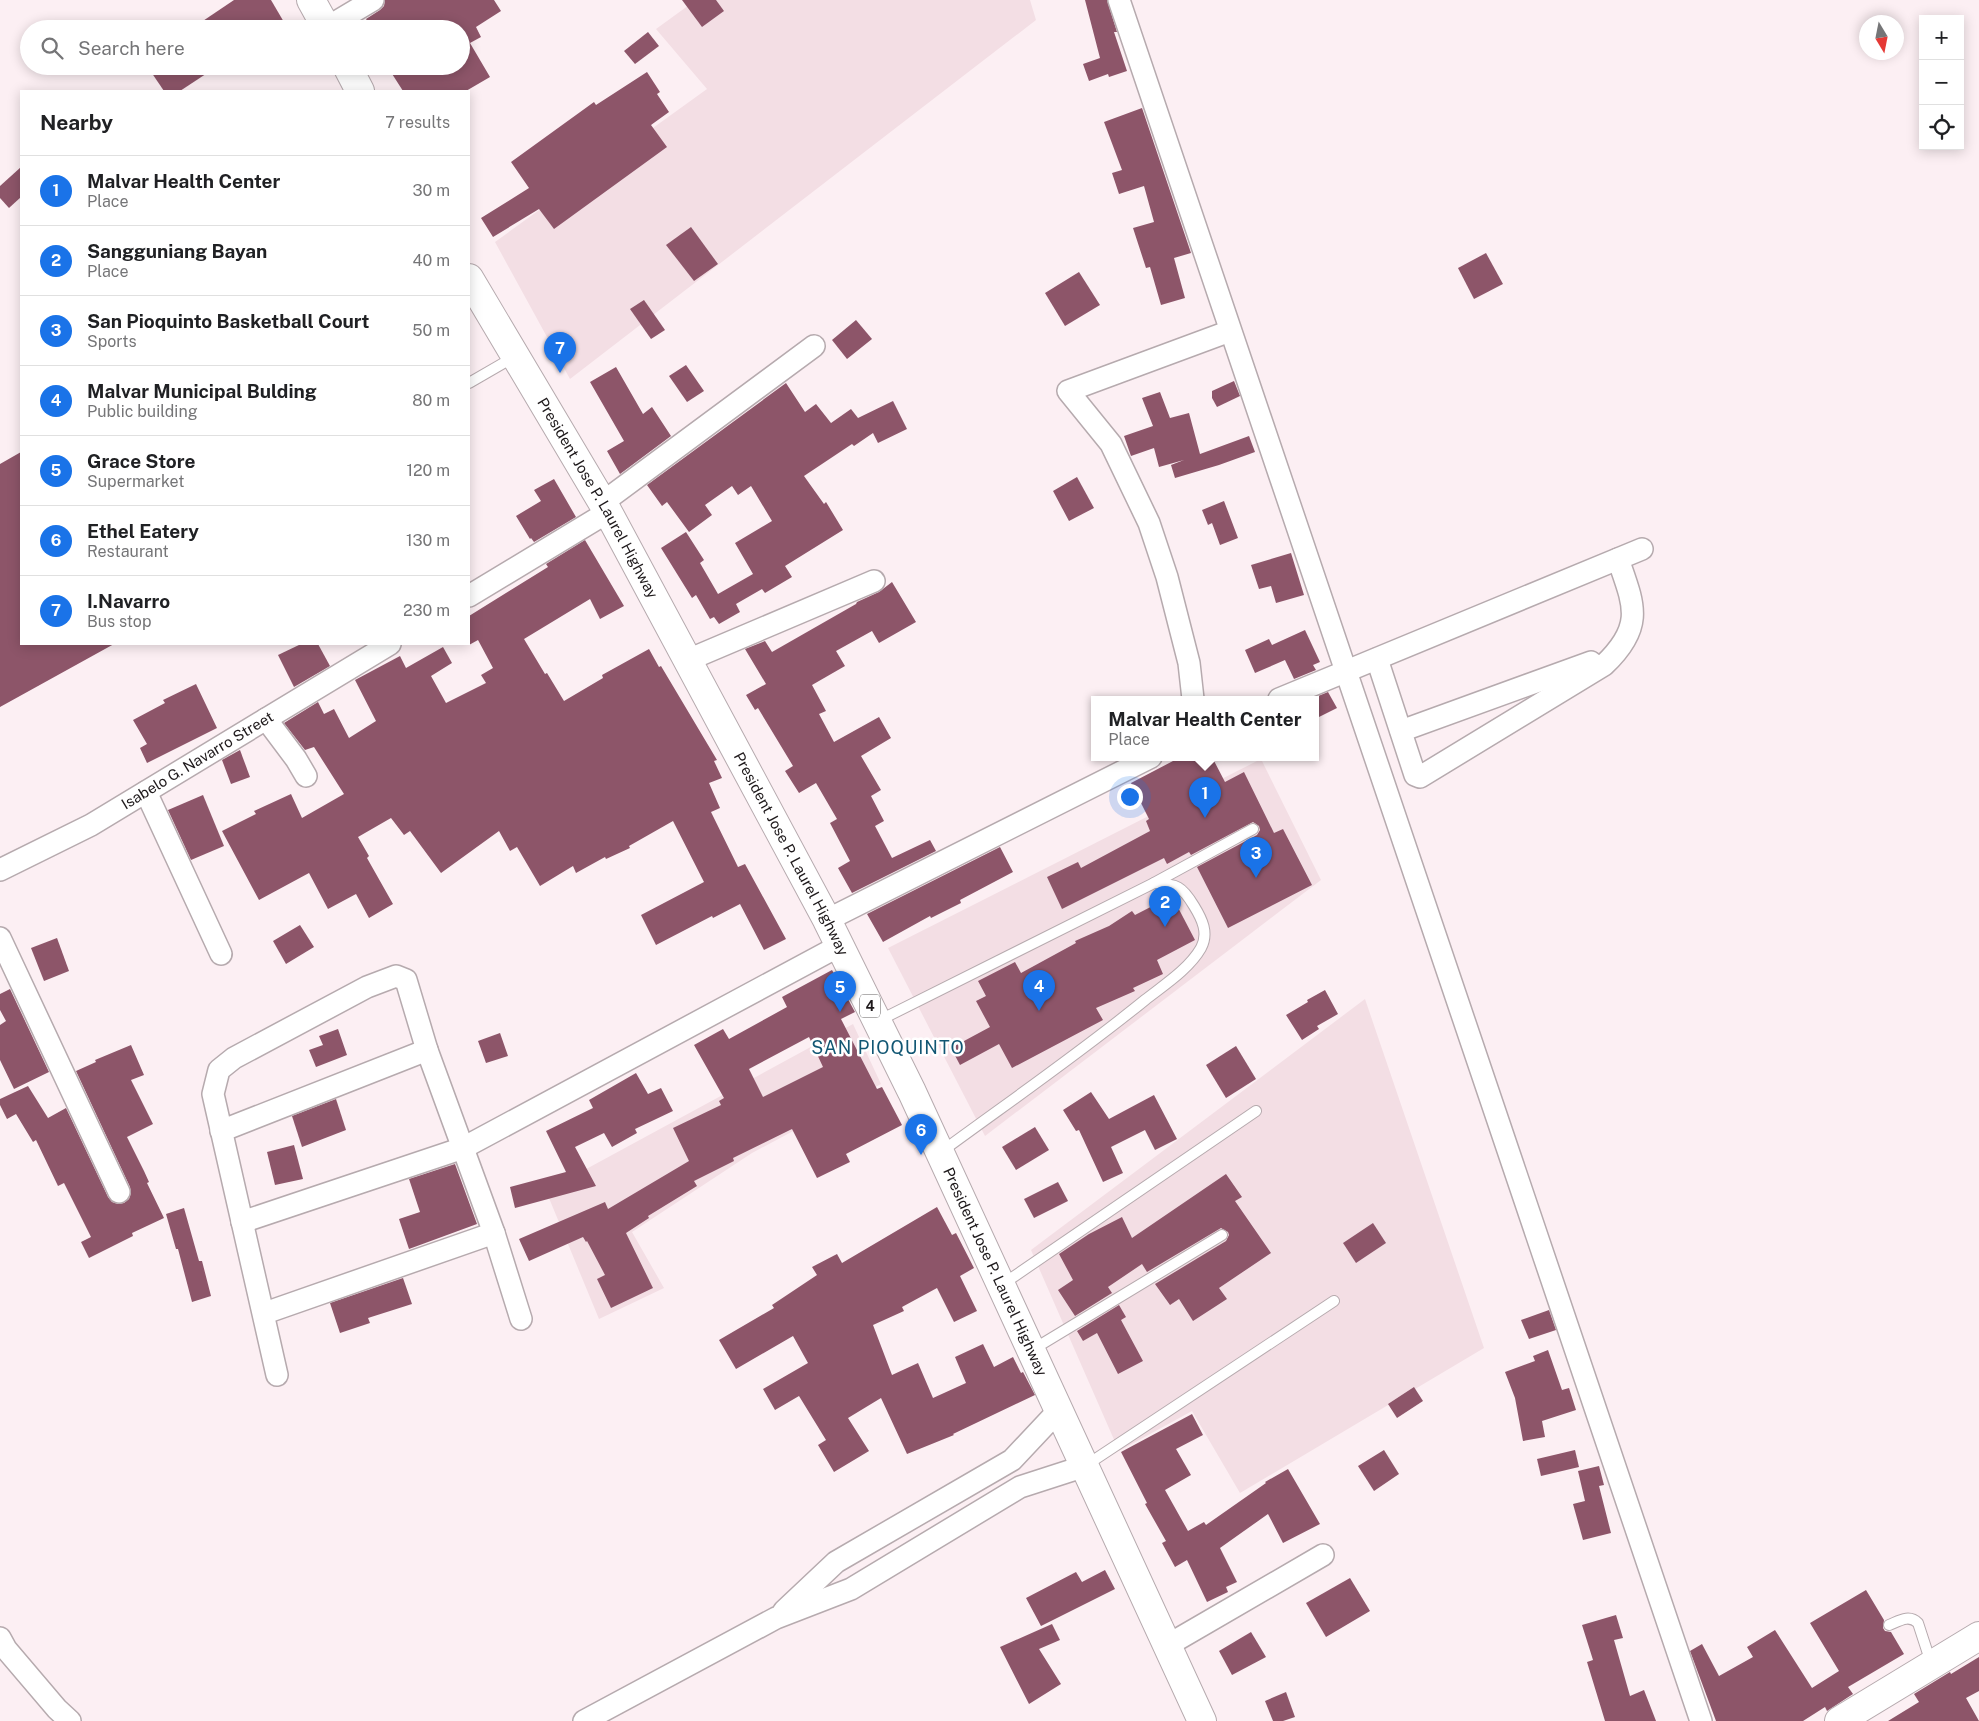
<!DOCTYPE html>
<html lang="en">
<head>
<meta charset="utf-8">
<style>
	body { margin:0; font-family:"Public Sans",sans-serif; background:#f6f6f6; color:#202124 }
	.controls { position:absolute; right:15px; top:15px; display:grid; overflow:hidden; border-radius:0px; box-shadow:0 2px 12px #0003 }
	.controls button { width:45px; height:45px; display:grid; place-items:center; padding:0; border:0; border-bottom:1px solid #e0e0e0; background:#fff; color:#202124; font:25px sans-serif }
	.compass { position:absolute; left:1859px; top:15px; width:45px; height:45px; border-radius:50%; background:#fff; box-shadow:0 2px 12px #0003; rotate:170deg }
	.you { position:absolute; left:1129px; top:796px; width:18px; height:18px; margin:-12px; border:4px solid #fff; border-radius:50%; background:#1a73e8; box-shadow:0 0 0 8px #1a73e833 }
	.badge { display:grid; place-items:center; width:32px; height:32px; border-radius:50%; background:#1a73e8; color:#fff; font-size:16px; font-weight:700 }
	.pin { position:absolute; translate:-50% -41px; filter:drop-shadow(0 1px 2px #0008) }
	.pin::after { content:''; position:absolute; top:26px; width:18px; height:15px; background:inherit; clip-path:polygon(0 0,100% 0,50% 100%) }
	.popup { position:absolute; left:1091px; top:696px; width:228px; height:65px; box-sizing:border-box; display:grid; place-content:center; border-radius:0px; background:#fff; filter:drop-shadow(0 1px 4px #0005); font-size:16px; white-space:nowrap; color:#757577 }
	.popup b { font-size:19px; color:#202124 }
	.popup::after { content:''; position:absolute; left:50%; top:100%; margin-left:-10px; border:10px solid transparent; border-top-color:#fff }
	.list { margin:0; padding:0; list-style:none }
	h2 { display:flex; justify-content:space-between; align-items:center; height:65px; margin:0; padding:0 20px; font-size:21px }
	h2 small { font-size:16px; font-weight:400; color:#757577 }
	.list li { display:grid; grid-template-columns:32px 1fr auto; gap:15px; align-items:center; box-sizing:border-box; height:70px; padding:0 20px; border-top:1px solid #e0e0e0 }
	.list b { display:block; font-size:19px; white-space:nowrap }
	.list p { margin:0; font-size:16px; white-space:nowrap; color:#757577 }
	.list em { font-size:16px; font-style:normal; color:#757577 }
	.icon { flex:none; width:28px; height:28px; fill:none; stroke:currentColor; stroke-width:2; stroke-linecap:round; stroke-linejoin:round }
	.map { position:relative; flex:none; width:1979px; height:1721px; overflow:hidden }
	.search { position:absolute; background:#fff; box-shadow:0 2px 12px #0003; left:20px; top:20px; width:450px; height:55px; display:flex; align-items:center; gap:12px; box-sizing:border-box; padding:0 18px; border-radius:28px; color:#757577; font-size:19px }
	.panel { position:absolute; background:#fff; box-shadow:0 2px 12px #0003; left:20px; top:90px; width:450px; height:555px; border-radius:0px }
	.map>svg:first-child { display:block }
</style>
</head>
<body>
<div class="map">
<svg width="1979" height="1721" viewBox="0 0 1979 1721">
	<rect width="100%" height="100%" fill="#fceff3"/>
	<g fill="#f3dee4">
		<path d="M696 0H1030L1036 20 570 379 495 242 707 89 656 29Z"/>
		<path d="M1261 759 1321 880 985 1136 888 948Z"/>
		<path d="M1365 999 1484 1348 1240 1493 1192 1411 1119 1451 1031 1250Z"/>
		<path d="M853 1024 881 1084 752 1153 632 1232 664 1288 599 1319 544 1186 566 1180Z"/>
	</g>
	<g fill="#8d5569" fill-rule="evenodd">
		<path d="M234 0H271L288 29H191Z"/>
		<path d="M385 0H494L501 11 476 27 481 37 470 43 490 77 466 91H403L387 66H461V29H372L366 19 380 10 384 6Z"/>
		<path d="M682 0H716L724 11 702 27Z"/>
		<path d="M1085 0H1107L1117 32H1114L1127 71 1109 77 1108 74 1089 81 1083 64 1100 58Z"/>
		<path d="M648 32 659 46 635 64 624 51Z"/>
		<path d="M147 66H218L180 91H164Z"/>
		<path d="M647 72 660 92 657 94 669 112 651 125 667 147 554 229 539 209 493 237 481 218 529 188 511 162 594 102 596 105Z"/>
		<path d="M1142 108 1191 253 1174 258 1185 298 1161 305 1150 267 1146 268 1133 228 1154 222 1144 186 1119 194 1112 173 1122 170 1104 122Z"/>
		<path d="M21 167V197L9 208 0 198V186Z"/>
		<path d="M691 227 718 264 694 281 666 245Z"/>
		<path d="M1486 253 1503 284 1474 299 1458 268Z"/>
		<path d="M1079 272 1100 305 1065 326 1045 293Z"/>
		<path d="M644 300 665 330 651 339 630 309Z"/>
		<path d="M856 320 872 339 847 359 832 340Z"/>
		<path d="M686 365 704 391 687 402 669 376Z"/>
		<path d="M616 367 643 414 652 407 671 436 620 474 607 451 624 441 590 382Z"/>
		<path d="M1234 381 1240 396 1217 407 1212 398V391Z"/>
		<path d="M786 383 805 412 816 404 831 423 851 409 858 418 893 401 907 429 878 443 873 433 854 446 852 444 804 476 824 504 826 502 843 530 785 566 792 577 765 593 762 589 736 604 740 612 719 624 714 617 710 619 696 595 692 598 661 548 686 532 704 560 700 563 718 594 753 574 735 543 772 521 751 486 738 495 732 486 705 505 712 515 689 532 667 502 662 506 647 485Z"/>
		<path d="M1160 392 1170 418 1189 413 1200 454 1249 436 1255 452 1219 465 1175 478 1171 465 1184 460 1159 467 1154 448 1131 456 1124 436 1153 426 1142 398Z"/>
		<path d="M21 452V644H114L0 707V464Z"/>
		<path d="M1077 477 1094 508 1069 521 1053 491Z"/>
		<path d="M554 479 576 517 534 542 531 538 530 539 516 516 541 501 534 490Z"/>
		<path d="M1224 501 1238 538 1220 545 1212 523 1208 525 1202 510Z"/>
		<path d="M585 540 624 606 600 619 590 599 524 639 545 674 547 673 564 701 603 678 602 675 649 649 659 667 661 666 717 760 714 761 722 778 709 783 720 808 711 812 738 867 745 864 786 939 764 950 740 904 713 918 712 916 656 945 641 915 704 882 673 821 629 846 630 848 606 859 605 857 576 873 573 866 540 886 517 847 510 851 499 831 441 873 410 831 404 835 391 818 358 837 369 856 367 858 393 904 369 918 356 894 328 909 309 873 259 900 222 831 256 814 254 811 291 794 302 818 344 794 314 747 305 750 284 723 318 702 324 714 334 709 349 738 376 721 355 680 400 656 406 668 443 647 452 663 431 676 446 703 486 683 481 675 493 668 478 640 469 645V616L548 567 546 564Z"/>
		<path d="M1291 553 1304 595 1276 603 1271 586 1259 589 1251 565Z"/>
		<path d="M892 582 916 622 879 643 872 631 836 651 845 666 812 685 826 711 819 714 834 742 879 717 891 738 861 756 881 790 871 796 884 821 875 826 892 858 930 840 936 851 852 893 838 868 850 861 830 823 837 819 816 783 799 793 785 771 793 766 758 708 755 710 746 695 766 684 745 649 765 641 772 652 856 604 857 602 879 592Z"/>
		<path d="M1305 630 1320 662 1313 665 1316 670 1294 679 1285 660 1255 673 1245 650 1269 639 1272 645Z"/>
		<path d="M301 644H318L330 666 294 687 278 655Z"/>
		<path d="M196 684 217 728 147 763 140 748 147 744 133 720 165 703 163 700Z"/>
		<path d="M1328 692 1337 708 1315 719V699H1311Z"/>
		<path d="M240 750 250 777 231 784 222 760Z"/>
		<path d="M1171 757H1212L1225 782 1244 772 1274 833 1283 829 1312 885 1228 928 1197 867 1257 835 1260 830 1259 826 1253 822 1191 855 1189 852 1167 864 1164 858 1062 909 1047 877 1078 862 1081 868 1150 831 1146 821 1149 819 1131 783 1173 761Z"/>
		<path d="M203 795 224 846 191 860 168 810Z"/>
		<path d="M1000 847 1013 872 960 900 961 903 931 918 930 916 883 942 867 914Z"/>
		<path d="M1172 896 1195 940 1157 960 1163 974 1133 988 1135 991 1096 1008 1103 1020 1012 1068 999 1044 960 1065 951 1048 990 1027 976 1001 986 996 978 981 1015 962 1021 973 1076 943 1075 941 1109 926 1132 911 1135 915Z"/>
		<path d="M300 925 314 947 286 964 273 941Z"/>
		<path d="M57 938 69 971 44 981 31 948Z"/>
		<path d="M832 970 855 1012 841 1019 877 1089 882 1087 902 1125 846 1154 850 1162 817 1178 792 1129 733 1158 734 1161 694 1181 697 1186 648 1216 649 1218 626 1233 653 1288 611 1308 597 1279 605 1275 587 1241 586 1242 583 1237 529 1261 519 1239 605 1202 608 1209 689 1161 673 1128 721 1105 719 1101 724 1098 694 1045 723 1029 729 1039 787 1007 782 997ZM809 1037 823 1067 763 1097 749 1069Z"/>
		<path d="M10 989 49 1072 14 1089 0 1060V1025L6 1021 0 1010V994Z"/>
		<path d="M1325 990 1338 1014 1317 1026 1319 1029 1302 1040 1286 1015 1308 1002 1307 1000Z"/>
		<path d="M338 1029 347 1055 316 1067 309 1050 323 1045 319 1036Z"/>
		<path d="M500 1033 508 1056 486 1063 478 1041Z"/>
		<path d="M131 1045 144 1075 131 1080 153 1124 127 1137 144 1171 149 1182 147 1183 164 1218 132 1233 133 1236 89 1258 81 1242 91 1237 64 1183 58 1186 36 1140 33 1142 16 1114 7 1119 0 1105V1099L28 1086 48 1118 66 1108 108 1197 112 1202 118 1204 124 1203 129 1199 131 1193 130 1187 76 1071 96 1062 95 1060Z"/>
		<path d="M1236 1046 1256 1079 1226 1098 1206 1065Z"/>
		<path d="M636 1073 648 1094 661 1088 673 1111 635 1129 637 1133 612 1147 604 1133 575 1147 596 1186 515 1208 510 1187 566 1172 546 1131 593 1108 589 1100Z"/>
		<path d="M1091 1092 1109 1119 1154 1095 1177 1139 1155 1150 1145 1130 1111 1147 1123 1173 1103 1182 1079 1130 1076 1131 1063 1110Z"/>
		<path d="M336 1099 346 1130 302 1147 292 1116Z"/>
		<path d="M1035 1127 1049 1150 1016 1170 1002 1147Z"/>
		<path d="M294 1145 303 1179 275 1185 267 1152Z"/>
		<path d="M455 1164 477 1224 409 1249 399 1219 420 1212 409 1179Z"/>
		<path d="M1226 1174 1242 1197 1235 1201 1271 1253 1219 1288 1227 1299 1193 1321 1179 1299 1170 1305 1155 1284 1226 1241 1229 1235 1228 1232 1221 1228 1147 1272 1142 1264 1108 1287 1112 1293 1075 1316 1058 1290 1073 1280 1059 1254 1089 1234 1122 1217 1132 1238Z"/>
		<path d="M1058 1182 1068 1201 1034 1218 1024 1199Z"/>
		<path d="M937 1207 952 1235 956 1233 974 1268 960 1276 977 1311 954 1322 937 1288 902 1307 904 1311 873 1325 892 1375 918 1363 933 1398 966 1383 955 1357 983 1344 994 1367 1013 1357 1021 1373 1023 1372 1035 1395 953 1434 954 1435 907 1454 881 1398 848 1418 869 1451 834 1472 818 1445 826 1440 799 1396 775 1410 763 1389 808 1363 793 1336 736 1369 719 1340 774 1308 772 1305 817 1275 812 1267 837 1254 842 1263Z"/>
		<path d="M184 1208 199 1261H202L211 1296 192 1302 178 1249H176L166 1214Z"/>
		<path d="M1373 1223 1386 1243 1356 1263 1343 1243Z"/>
		<path d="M403 1278 412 1304 368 1318 370 1323 340 1333 330 1303Z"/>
		<path d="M1119 1305 1126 1317 1121 1320 1143 1361 1118 1374 1097 1333 1083 1341 1077 1331Z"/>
		<path d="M1549 1310 1556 1330 1529 1339 1521 1320Z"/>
		<path d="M1548 1350 1562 1390 1569 1388 1576 1410 1542 1421 1545 1437 1523 1441 1515 1398 1505 1372 1535 1361 1533 1356Z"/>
		<path d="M1414 1387 1423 1401 1397 1418 1388 1404Z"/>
		<path d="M1192 1414 1203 1435 1176 1449 1191 1475 1165 1490 1188 1531 1204 1522 1206 1525 1266 1483 1265 1482 1288 1469 1320 1524 1283 1543 1268 1514 1220 1548 1237 1582 1226 1587 1228 1592 1207 1602 1187 1560 1175 1567 1162 1543 1166 1541 1145 1504 1147 1503 1121 1452Z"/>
		<path d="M1384 1450 1399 1474 1374 1491 1358 1466Z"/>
		<path d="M1575 1450 1579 1467 1541 1476 1537 1459Z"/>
		<path d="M1599 1466 1604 1485 1599 1486 1611 1533 1583 1540 1573 1504 1585 1501 1578 1471Z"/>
		<path d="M1105 1570 1115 1589 1041 1626 1026 1598 1076 1572 1082 1582Z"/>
		<path d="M1350 1578 1370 1611 1326 1637 1306 1603Z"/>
		<path d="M1866 1590 1884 1620 1883 1628 1885 1631 1891 1632 1904 1654 1848 1687 1853 1694 1827 1711 1825 1707 1803 1721H1716L1690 1651 1702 1644 1719 1676 1753 1657 1747 1647 1775 1630 1812 1688 1839 1671 1810 1623Z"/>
		<path d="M1616 1615 1623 1638 1614 1640 1630 1696 1644 1690 1656 1721H1605L1587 1662 1593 1660 1582 1625Z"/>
		<path d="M1052 1624 1060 1640 1039 1649 1061 1684 1029 1704 1000 1647Z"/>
		<path d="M1251 1632 1266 1657 1232 1675 1219 1651Z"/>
		<path d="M1979 1657V1691L1966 1698 1979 1721H1888L1919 1702 1914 1694 1950 1672 1951 1674Z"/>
		<path d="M1286 1692 1295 1717 1283 1721H1273L1265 1701Z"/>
	</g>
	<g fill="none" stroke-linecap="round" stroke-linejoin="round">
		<g stroke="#b6aaae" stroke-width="12">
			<g id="lane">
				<path d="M469 383 514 357"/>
				<path d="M878 1021 1154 883 1253 829"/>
				<path d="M941 1152C1009 1102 1080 1053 1145 1000 1164 985 1189 969 1201 948 1209 933 1202 919 1194 906 1182 886 1177 884 1154 883"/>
				<path d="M1003 1284 1256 1111"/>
				<path d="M1032 1350 1222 1235"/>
				<path d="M1085 1466 1334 1301"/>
				<path d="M1889 1625C1899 1621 1909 1614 1918 1623L1931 1663"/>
			</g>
		</g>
		<g stroke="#b6aaae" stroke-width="24">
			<g id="street">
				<path d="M1119 0 1701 1721"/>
				<path d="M326 28 373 0"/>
				<path d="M602 503 814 346"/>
				<path d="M469 596 608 512"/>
				<path d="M1377 659 1415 775 1420 777 1604 665C1645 626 1634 605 1618 559"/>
				<path d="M688 660 874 581"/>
				<path d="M1193 699 1189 663 1167 577 1149 523 1111 444 1068 391 1230 331"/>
				<path d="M1279 699 1642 549"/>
				<path d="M266 719 296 759 306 776"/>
				<path d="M1401 731 1591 662"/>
				<path d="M146 792 221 954"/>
				<path id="s1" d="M0 870 91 825 390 644"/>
				<path d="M827 920 1151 757"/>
				<path d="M0 938 119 1192"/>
				<path d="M221 1131 427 1050"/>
				<path d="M242 1222 463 1148 839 946"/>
				<path d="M265 1313 494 1233"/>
				<path d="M277 1375 213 1094 219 1070 234 1058 367 987 396 976 406 980 427 1050 494 1233 521 1319"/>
				<path d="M784 1611 836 1562 1012 1460 1059 1410"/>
				<path d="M0 1638 6 1649 57 1709 70 1721"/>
				<path d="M1168 1645 1323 1555"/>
				<path d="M584 1721 776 1618 851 1589 1020 1487 1085 1466"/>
			</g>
		</g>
		<g stroke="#b6aaae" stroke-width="30">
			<path id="secondary" d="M1839 1721 1979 1636"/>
		</g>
		<g stroke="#b6aaae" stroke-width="30">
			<g id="highway">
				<path d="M311 0 327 29"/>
				<path d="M347 66 360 91"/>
				<path id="s2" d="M469 278 608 512 827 920 912 1092 1202 1721"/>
			</g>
		</g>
		<use href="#lane" stroke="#fff" stroke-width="10"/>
		<use href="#street" stroke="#fff" stroke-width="21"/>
		<use href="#secondary" stroke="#fff" stroke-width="28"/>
		<use href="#highway" stroke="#fff" stroke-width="28"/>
	</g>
	<g text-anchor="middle" stroke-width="5" stroke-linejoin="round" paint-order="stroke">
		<rect fill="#fff" stroke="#625e5f" stroke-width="1" x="860" y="994.5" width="20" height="23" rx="4"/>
		<g font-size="14" font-weight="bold" fill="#1e191b">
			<text x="870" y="1011">4</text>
		</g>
		<g font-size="15" fill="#1e191b" stroke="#fff">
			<text dy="5" stroke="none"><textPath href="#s2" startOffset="255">President Jose P. Laurel Highway</textPath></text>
			<text dy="5" stroke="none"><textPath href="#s1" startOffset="226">Isabelo G. Navarro Street</textPath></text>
			<text dy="5" stroke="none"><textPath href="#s2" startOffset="660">President Jose P. Laurel Highway</textPath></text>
			<text dy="5" stroke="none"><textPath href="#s2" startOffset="1125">President Jose P. Laurel Highway</textPath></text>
		</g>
		<g font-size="18" letter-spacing="1" fill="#115673" stroke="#fff">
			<text x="888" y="1054">SAN PIOQUINTO</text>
		</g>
	</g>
</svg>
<div class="controls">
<button>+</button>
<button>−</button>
<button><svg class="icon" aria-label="locate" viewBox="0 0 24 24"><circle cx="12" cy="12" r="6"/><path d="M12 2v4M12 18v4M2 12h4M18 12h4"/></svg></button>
</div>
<svg class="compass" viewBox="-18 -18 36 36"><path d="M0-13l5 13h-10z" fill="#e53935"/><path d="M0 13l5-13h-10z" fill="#757577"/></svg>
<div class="you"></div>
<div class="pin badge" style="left:1205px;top:818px">1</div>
<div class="popup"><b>Malvar Health Center</b>Place</div>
<div class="pin badge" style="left:1165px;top:927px">2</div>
<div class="pin badge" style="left:1256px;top:878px">3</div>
<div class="pin badge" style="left:1039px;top:1011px">4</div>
<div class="pin badge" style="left:840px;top:1012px">5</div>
<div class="pin badge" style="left:921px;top:1155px">6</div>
<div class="pin badge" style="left:560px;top:373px">7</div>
<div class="search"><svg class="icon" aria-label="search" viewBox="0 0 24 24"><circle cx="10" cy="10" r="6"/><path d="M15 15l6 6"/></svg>Search here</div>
<section class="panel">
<h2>Nearby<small>7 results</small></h2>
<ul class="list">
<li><span class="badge">1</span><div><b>Malvar Health Center</b><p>Place</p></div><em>30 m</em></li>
<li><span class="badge">2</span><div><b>Sangguniang Bayan</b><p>Place</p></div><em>40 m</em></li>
<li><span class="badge">3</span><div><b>San Pioquinto Basketball Court</b><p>Sports</p></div><em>50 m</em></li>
<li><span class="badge">4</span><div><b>Malvar Municipal Bulding</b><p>Public building</p></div><em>80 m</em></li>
<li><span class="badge">5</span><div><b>Grace Store</b><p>Supermarket</p></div><em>120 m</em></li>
<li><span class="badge">6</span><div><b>Ethel Eatery</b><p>Restaurant</p></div><em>130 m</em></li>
<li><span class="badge">7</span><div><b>I.Navarro</b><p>Bus stop</p></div><em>230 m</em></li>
</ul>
</section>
</div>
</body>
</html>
